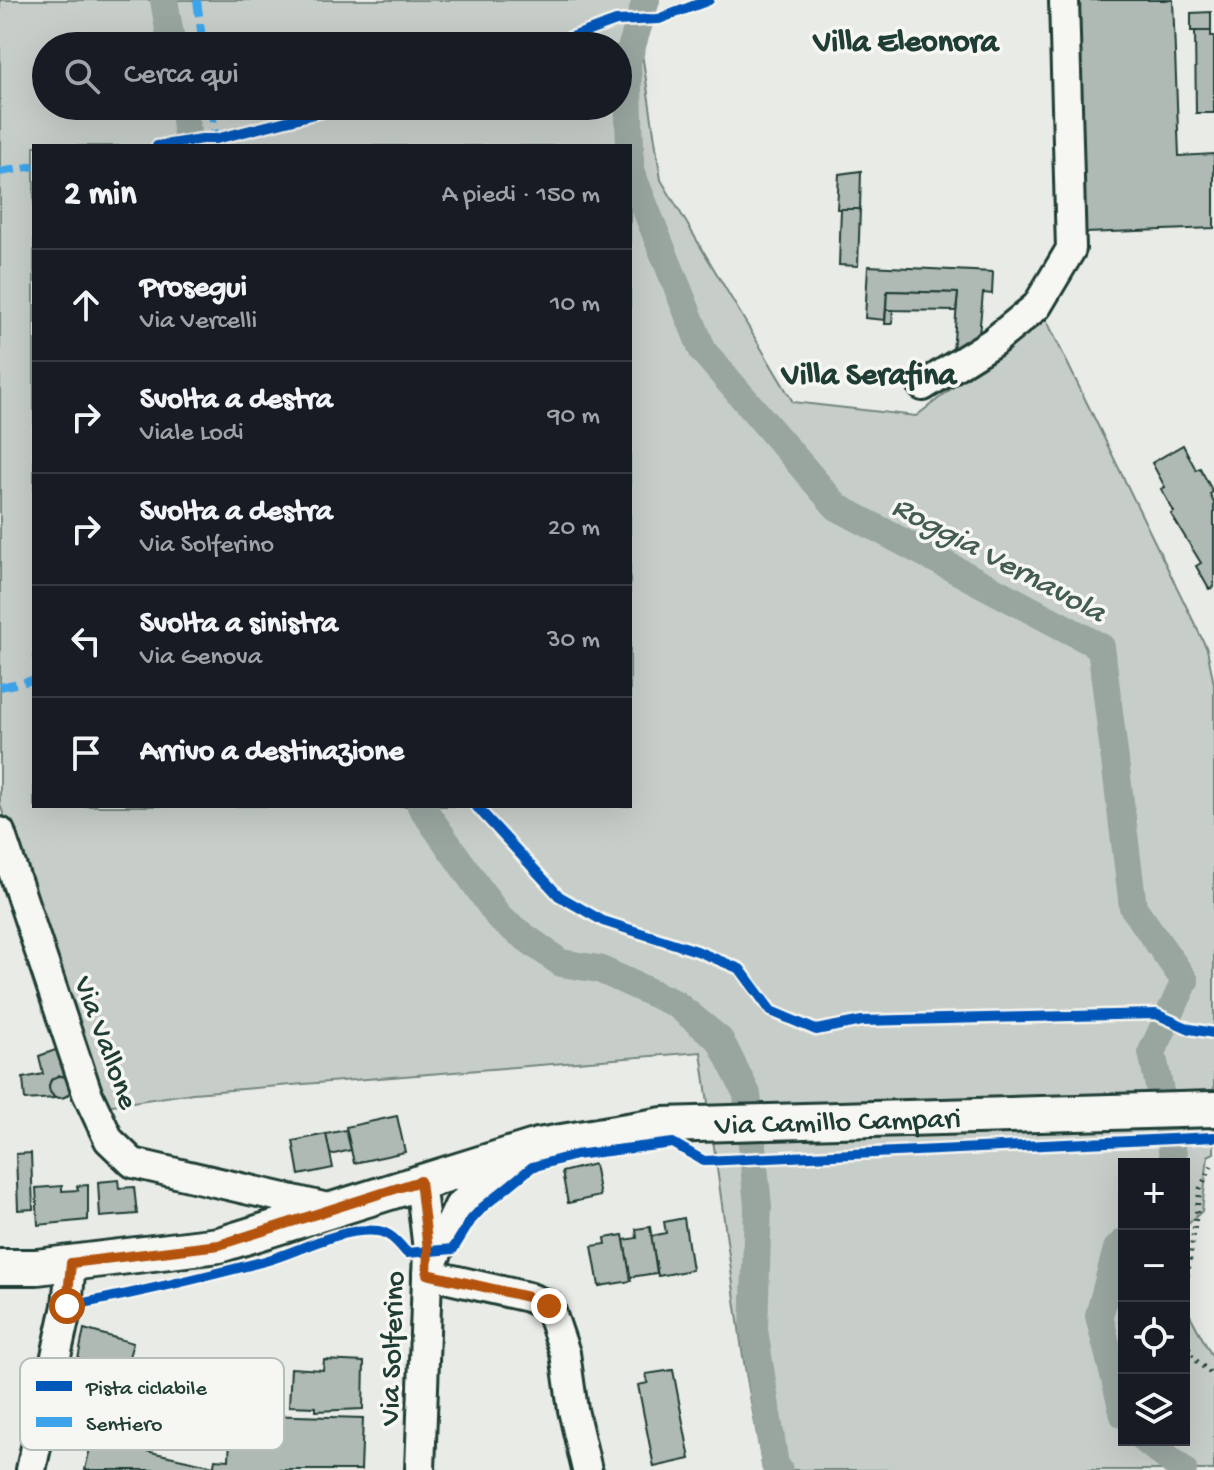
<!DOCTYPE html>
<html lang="it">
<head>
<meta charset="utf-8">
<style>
	body { margin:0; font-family:"Gochi Hand",sans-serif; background:#20242c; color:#f1f3f6 }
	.controls { position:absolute; right:24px; bottom:24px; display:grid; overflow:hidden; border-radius:0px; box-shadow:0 8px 32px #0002 }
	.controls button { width:72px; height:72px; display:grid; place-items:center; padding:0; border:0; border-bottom:2px solid #363941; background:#171b24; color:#f1f3f6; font:40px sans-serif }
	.stop { position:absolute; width:24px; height:24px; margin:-18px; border:6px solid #b45309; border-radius:50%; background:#fff }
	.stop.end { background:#b45309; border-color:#fff; box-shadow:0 2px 8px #0008 }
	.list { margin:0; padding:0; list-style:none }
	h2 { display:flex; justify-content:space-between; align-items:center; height:104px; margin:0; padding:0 32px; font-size:34px }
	h2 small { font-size:26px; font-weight:400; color:#9ea1a6 }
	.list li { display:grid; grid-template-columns:52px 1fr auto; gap:24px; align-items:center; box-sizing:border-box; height:112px; padding:0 32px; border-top:2px solid #363941 }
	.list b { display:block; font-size:30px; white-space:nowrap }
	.list p { margin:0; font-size:26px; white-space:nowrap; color:#9ea1a6 }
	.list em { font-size:26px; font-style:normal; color:#9ea1a6 }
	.icon { flex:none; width:44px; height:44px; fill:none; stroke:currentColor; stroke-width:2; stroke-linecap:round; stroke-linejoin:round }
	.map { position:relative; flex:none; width:1214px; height:1470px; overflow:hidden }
	.search { position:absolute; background:#171b24; box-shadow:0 8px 32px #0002; left:32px; top:32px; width:600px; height:88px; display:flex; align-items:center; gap:20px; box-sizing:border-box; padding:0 28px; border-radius:44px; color:#9ea1a6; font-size:30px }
	.panel { position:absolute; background:#171b24; box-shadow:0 8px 32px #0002; left:32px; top:144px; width:600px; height:664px; border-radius:0px }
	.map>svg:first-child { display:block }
</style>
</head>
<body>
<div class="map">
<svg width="1214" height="1470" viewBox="0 0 1214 1470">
	<rect width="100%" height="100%" fill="#e9ebe7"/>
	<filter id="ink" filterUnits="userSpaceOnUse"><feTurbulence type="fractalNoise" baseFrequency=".0125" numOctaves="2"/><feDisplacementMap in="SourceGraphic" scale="16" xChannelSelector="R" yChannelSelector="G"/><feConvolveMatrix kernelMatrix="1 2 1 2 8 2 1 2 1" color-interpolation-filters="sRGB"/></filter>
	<g filter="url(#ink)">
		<path fill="#c7cec9" stroke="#73867e" stroke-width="2" fill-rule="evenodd" d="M0 0H634L661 180 793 402 916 416 1045 317 1207 649 1214 684V1153L1208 1156 1202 1211 1184 1228V1164H1124V1440H1184V1304L1214 1360V1470H763L742 1350 701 1052 193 1093 99 1107 0 804ZM46 46H618V106H46ZM34 146H630V806H34Z"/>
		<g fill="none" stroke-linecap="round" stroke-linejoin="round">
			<g stroke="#99a6a0" stroke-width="28">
				<path d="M164 0 172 46"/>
				<path d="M183 106 189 146"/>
				<path d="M630 146 627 62 646 0"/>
				<path d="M630 158V170L703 351 837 507 1101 647 1133 907 1185 981 1152 1052 1175 1164"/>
				<path d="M421 806 500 919 561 963 599 969 676 1004 720 1040 747 1094 758 1206 754 1330 775 1465 779 1470"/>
				<path d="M1124 1242 1117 1249 1099 1316 1124 1415"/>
				<path d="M1145 1440 1183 1470"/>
			</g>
		</g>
		<g fill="#b0bab5" stroke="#1f3d34" stroke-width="2">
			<path d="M1077 0H1173L1179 156 1214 154V228L1086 233Z"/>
			<path d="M1211 12V31H1191V13Z"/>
			<path d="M1195 31H1211V36H1214V113H1196Z"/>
			<path d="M861 171 860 209H837L839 174Z"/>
			<path d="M841 209H860L858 266 839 265Z"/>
			<path d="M868 266 993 272 992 294 983 293 978 345 953 351 958 293 887 291 885 320 865 318Z"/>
			<path d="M887 291 958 293 956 311 886 310Z"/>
			<path d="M886 310H893L892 324H885Z"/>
			<path d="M1183 445 1196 470 1200 468 1213 492 1210 494 1214 503V587L1209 589 1196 566 1201 563 1171 514 1174 512 1161 489 1165 487 1152 463Z"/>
			<path d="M61 1048 69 1079 59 1075 51 1080 49 1087 54 1098 25 1100 23 1078 43 1074 39 1056Z"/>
			<circle cx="60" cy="1087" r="11"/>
			<path d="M397 1116 405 1152 354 1163 346 1127Z"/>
			<path d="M346 1130 351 1150 330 1155 326 1134Z"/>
			<path d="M326 1134 333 1168 299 1175 293 1141Z"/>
			<path d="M31 1153 33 1209 18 1210 16 1154Z"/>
			<path d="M594 1164 600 1196 568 1203 562 1172Z"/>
			<path d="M118 1180 119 1188 134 1187 137 1214 100 1217 98 1182Z"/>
			<path d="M88 1185V1220L38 1225 36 1188 62 1186V1191L78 1190 77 1186Z"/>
			<path d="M684 1218 692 1270 658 1276 651 1236 666 1233 664 1222Z"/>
			<path d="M650 1227 657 1273 630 1277 624 1240 637 1238 636 1229Z"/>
			<path d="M623 1235 631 1281 599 1286 592 1246 606 1244 605 1238Z"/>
			<path d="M84 1329 133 1343 125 1371 78 1359Z"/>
			<path d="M324 1360 364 1362 363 1409 316 1411V1407L289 1406 291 1368 323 1370Z"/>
			<path d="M673 1370 690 1459 654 1467 638 1385 648 1383 646 1374Z"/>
			<path d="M231 1414 363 1418 361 1470H213L215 1459 229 1460Z"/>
			<path d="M92 1439 214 1466 213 1470H85Z"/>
		</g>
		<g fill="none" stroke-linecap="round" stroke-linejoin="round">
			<g stroke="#1f3d34" stroke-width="34">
				<g id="minor">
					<path d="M923 386 993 342 1037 306 1071 249 1064 0"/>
					<path d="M0 832 87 1093 109 1140 133 1163 332 1209"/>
					<path d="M429 1270 459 1206 497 1174 522 1157"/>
					<path d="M427 1274 528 1297 549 1306 565 1353 573 1410 587 1470"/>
					<path d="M31 1470 67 1306 71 1263"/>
					<path d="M420 1470 428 1250 420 1181"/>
				</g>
			</g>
			<g stroke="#1f3d34" stroke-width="40">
				<g id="tertiary">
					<path id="s1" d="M0 1267H37L219 1245 538 1146 663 1125 1214 1109"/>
				</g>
			</g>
			<g stroke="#1f3d34" stroke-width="5" stroke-dasharray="2 6" stroke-linecap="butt">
				<path d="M1184 1300 1200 1189 1214 1161"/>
				<path d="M1184 1332 1192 1357 1214 1376"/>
			</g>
			<use href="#minor" stroke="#f6f6f2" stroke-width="28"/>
			<use href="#tertiary" stroke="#f6f6f2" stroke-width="34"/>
			<g stroke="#3da4eb" stroke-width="8" stroke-dasharray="16 8" stroke-linecap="butt">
				<path d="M197 0 203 46"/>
				<path d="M211 106 217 146"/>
				<path d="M0 172 34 166"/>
				<path d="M0 687 34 680"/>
			</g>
			<g stroke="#f6f6f2" stroke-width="15">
				<g id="cycleway">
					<path d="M547 46 616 21 659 19 709 0"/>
					<path d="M157 146 202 139H216L345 106"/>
					<path d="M476 806 559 896 603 921 697 951 740 969 771 1011 816 1030 862 1021 1156 1014 1190 1029 1214 1033"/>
					<path d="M67 1306C134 1294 200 1278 265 1261 301 1251 340 1227 378 1231 391 1233 399 1244 407 1253L453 1249 471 1220 483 1207 532 1167 575 1155 673 1143 704 1161 1214 1137"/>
				</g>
			</g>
			<use href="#cycleway" stroke="#0057b8" stroke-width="10"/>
		</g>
	</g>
	<g fill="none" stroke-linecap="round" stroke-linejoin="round" filter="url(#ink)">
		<path stroke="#b45309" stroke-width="10" d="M67 1306 71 1263 219 1245 420 1181 428 1250 427 1274 528 1297 549 1306"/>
	</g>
	<g text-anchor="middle" stroke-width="7" stroke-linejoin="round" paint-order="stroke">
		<g font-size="30" fill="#1f3d34" stroke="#f6f6f2">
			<text transform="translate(108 1042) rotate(70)" y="10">Via Vallone</text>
			<text dy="10" stroke="none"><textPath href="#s1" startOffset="856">Via Camillo Campari</textPath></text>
			<text transform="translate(390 1348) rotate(-88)" y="10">Via Solferino</text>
		</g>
		<g font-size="32" font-weight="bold" fill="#1f3d34" stroke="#f6f6f2">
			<text x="906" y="50">Villa Eleonora</text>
			<text x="869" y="383">Villa Serafina</text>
		</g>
		<g font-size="32" font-style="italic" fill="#445c54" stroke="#f6f6f2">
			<text transform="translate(1000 557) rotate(28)" y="11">Roggia Vernavola</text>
		</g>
	</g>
	<rect x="20" y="1358" width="264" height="92" rx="12" fill="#f6f6f2" stroke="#b6beb9" stroke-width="2"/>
	<rect x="36" y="1381" width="36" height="10" fill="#0057b8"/>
	<rect x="36" y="1417" width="36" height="10" fill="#3da4eb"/>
	<g font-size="22" fill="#1f3d34">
		<text x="86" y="1394">Pista ciclabile</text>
		<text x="86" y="1430">Sentiero</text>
	</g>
</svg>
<div class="controls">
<button>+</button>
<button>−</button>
<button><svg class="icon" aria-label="locate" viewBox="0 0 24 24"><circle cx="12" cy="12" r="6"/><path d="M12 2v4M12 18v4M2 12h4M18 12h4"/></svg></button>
<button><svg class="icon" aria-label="layers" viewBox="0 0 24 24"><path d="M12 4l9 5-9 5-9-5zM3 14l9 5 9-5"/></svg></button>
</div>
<div class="stop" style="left:67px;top:1306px"></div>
<div class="stop end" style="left:549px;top:1306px"></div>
<div class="search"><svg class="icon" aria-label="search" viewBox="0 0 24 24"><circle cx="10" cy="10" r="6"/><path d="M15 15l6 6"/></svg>Cerca qui</div>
<section class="panel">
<h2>2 min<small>A piedi · 150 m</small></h2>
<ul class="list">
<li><svg class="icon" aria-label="ahead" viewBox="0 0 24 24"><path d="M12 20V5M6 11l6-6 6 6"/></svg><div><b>Prosegui</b><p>Via Vercelli</p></div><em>10 m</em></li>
<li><svg class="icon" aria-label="right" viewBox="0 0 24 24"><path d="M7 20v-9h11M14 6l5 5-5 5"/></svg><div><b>Svolta a destra</b><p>Viale Lodi</p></div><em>90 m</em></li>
<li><svg class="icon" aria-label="right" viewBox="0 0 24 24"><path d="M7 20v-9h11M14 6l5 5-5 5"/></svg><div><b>Svolta a destra</b><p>Via Solferino</p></div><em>20 m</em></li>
<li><svg class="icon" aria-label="left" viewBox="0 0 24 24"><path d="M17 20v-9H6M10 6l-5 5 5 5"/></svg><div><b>Svolta a sinistra</b><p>Via Genova</p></div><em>30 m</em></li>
<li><svg class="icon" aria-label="arrive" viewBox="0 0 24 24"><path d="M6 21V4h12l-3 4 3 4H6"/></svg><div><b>Arrivo a destinazione</b></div></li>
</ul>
</section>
</div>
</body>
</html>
